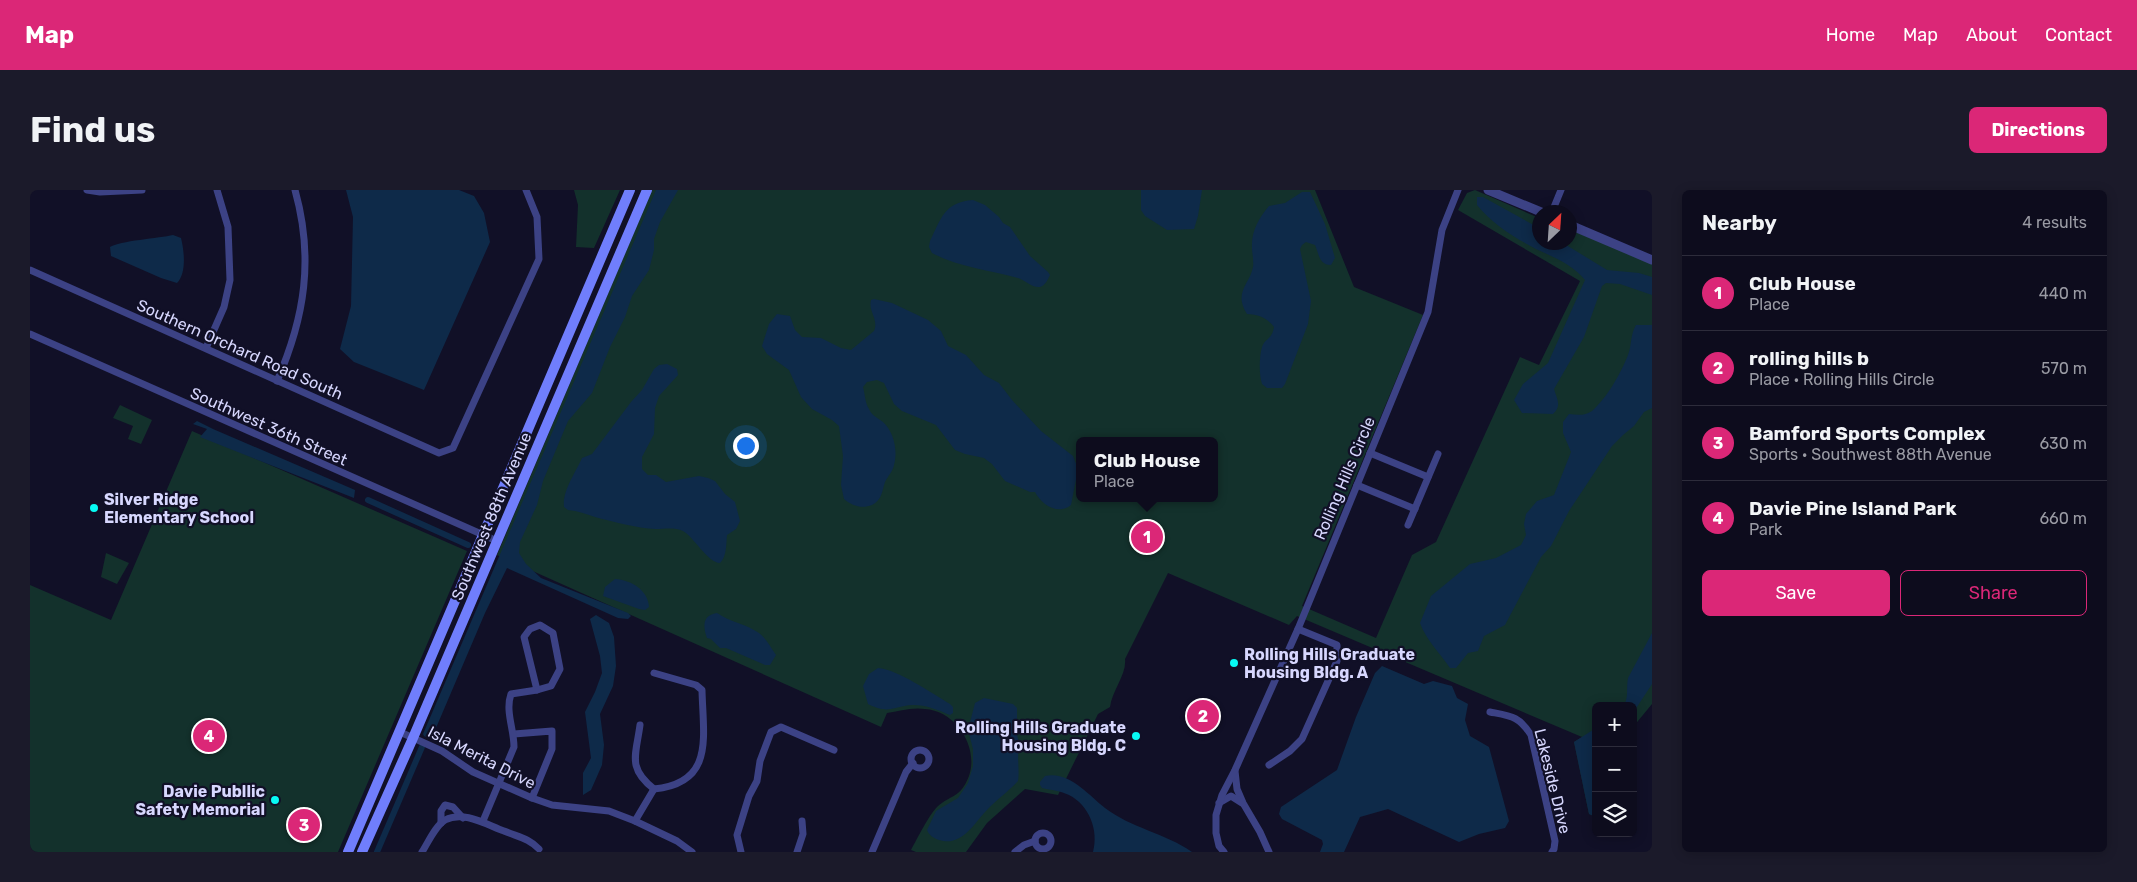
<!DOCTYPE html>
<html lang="en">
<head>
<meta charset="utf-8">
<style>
	body { margin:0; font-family:Rubik,sans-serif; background:#1b1a2a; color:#f1f3f6 }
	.controls { position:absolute; right:15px; bottom:15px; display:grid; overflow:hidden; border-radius:8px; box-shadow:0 2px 12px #0003 }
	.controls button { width:45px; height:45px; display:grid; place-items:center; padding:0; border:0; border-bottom:1px solid #2d2c3b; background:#0d0c1d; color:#f1f3f6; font:25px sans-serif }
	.compass { position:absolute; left:1502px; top:15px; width:45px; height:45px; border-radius:50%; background:#0d0c1d; box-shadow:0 2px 12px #0003; rotate:25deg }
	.you { position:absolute; left:715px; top:255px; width:18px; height:18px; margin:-12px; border:4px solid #fff; border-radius:50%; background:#1a73e8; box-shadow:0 0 0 8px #1a73e833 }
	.badge { display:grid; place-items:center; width:32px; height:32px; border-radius:50%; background:#db2777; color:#fff; font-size:16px; font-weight:700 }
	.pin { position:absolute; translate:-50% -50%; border:2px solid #fff; box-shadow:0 1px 5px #0006 }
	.popup { position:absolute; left:1046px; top:247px; width:142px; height:65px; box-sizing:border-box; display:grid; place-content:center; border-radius:8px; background:#0d0c1d; filter:drop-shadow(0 1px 4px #0005); font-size:16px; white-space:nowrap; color:#9a9ba4 }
	.popup b { font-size:19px; color:#f1f3f6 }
	.popup::after { content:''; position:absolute; left:50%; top:100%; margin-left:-10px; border:10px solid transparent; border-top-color:#0d0c1d }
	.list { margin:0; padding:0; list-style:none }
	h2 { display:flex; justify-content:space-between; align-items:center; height:65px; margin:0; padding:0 20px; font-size:21px }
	h2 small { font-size:16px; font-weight:400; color:#9a9ba4 }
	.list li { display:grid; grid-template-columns:32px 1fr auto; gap:15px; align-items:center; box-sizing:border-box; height:75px; padding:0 20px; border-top:1px solid #2d2c3b }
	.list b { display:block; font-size:19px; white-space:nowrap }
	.list p { margin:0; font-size:16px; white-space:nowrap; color:#9a9ba4 }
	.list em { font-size:16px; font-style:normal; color:#9a9ba4 }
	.actions { display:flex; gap:10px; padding:15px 20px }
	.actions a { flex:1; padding:11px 0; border:1px solid #db2777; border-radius:8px; text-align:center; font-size:18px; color:#db2777 }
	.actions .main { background:#db2777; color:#fff }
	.icon { flex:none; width:28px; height:28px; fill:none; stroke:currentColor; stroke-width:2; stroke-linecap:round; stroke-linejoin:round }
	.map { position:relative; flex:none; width:1622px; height:662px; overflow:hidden; border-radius:8px }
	header { display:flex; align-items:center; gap:30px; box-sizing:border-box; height:70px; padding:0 25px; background:#db2777; color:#fff }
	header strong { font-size:24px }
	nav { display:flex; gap:28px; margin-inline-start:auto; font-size:18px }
	.intro { display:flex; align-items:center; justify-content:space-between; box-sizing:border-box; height:120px; padding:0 30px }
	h1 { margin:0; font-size:35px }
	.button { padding:12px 22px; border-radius:8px; background:#db2777; color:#fff; font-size:18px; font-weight:700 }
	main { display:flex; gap:30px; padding:0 30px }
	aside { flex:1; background:#0d0c1d; border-radius:8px; box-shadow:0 2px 12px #0003 }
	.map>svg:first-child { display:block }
</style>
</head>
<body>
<header>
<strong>Map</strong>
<nav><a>Home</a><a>Map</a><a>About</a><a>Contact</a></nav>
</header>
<div class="intro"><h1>Find us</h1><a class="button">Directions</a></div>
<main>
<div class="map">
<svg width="1622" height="662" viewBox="0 0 1622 662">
	<rect width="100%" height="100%" fill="#111027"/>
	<g fill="#13312c" fill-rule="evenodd">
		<path d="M544 0H590L564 58 546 57 548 15Z"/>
		<path d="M622 0H1285L1324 97 1393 125 1272 416 1346 448 1382 365 1406 352 1490 167 1509 175 1550 91 1428 20 1437 3 1445 0 1509 28 1510 52H1540V39L1622 74V514L1603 537V516H1566V627L1559 624 1544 552 1552 547 1267 426 1259 435 1138 383 1095 469C1097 484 1082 501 1080 517L1068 524 1028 605 995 599 957 633 936 662H886L881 660C887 649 899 625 907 617 921 604 930 609 939 586 949 557 926 521 895 519 882 517 869 521 857 523L851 537 467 365ZM1050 251H1184V308H1050Z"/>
		<path d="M90 215 122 230 111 254 98 249 103 236 83 228Z"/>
		<path d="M162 241 437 361 308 662H0V395L81 430Z"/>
		<path d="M76 363 99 373 87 394 71 387Z"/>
	</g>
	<g fill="#0e2a49">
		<path d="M316 0H429L444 6 454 23 460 52 394 200 324 172 310 159 321 116 323 27Z"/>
		<path d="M626 0H648L630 32 624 49V60L619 80 602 106 595 127 580 157 562 203 538 231 513 291 507 315 490 352 489 363 496 374 511 388 598 423 601 426 598 429 588 428 477 378 455 423 403 545 399 549 394 546 393 544Z"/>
		<path d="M1111 0H1172L1168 26 1164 39 1137 40 1115 26 1111 20Z"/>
		<path d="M1272 2H1280L1295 34 1305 68 1301 75C1289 75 1289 64 1285 55L1276 52 1272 55 1270 59 1281 111 1278 134 1255 194 1252 198H1237L1232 194C1229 184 1229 168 1232 157 1235 148 1242 150 1244 137 1237 128 1228 124 1217 124 1203 102 1220 94 1223 77 1224 71 1222 63 1222 58 1221 41 1229 28 1239 16L1255 13Z"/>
		<path d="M1447 7H1453L1509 38 1510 52 1533 53 1577 80 1609 83 1622 87V105L1590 94 1576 93 1572 96 1554 147 1524 199C1527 209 1532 216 1523 224L1492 223 1484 210 1493 194 1518 173 1555 90C1542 74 1525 68 1506 59 1485 48 1462 34 1447 15Z"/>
		<path d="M943 10 955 15 969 27 973 33 980 37 1000 66 1018 82 1020 85C1018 89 1015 96 1010 97 1002 98 995 90 988 88 959 80 928 77 902 63L899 57 900 51C911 29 914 12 943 10Z"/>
		<path d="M143 45 151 48C154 60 157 83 147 93L131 88 81 66 80 57C89 51 130 48 143 45Z"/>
		<path d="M844 109 862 113 898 130 911 141 918 156 936 165 954 185 969 193 982 210 1011 241 1043 266 1048 279 1041 315C1028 326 1011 314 1005 302H1000L975 291 962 274 954 268 935 264 925 260 906 235 872 221 864 214 854 193 847 190 837 192 833 197C835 204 835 213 839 219 841 225 848 228 853 232 864 242 868 261 864 275 863 281 858 286 855 292 852 301 852 310 842 315 832 319 822 316 814 309L811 295 813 266 809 236 802 230 782 219 771 207 759 180 737 164 732 156 739 134 747 124 760 126 765 140 772 147 791 148 811 158 821 160 844 141C849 129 838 122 841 110Z"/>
		<path d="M1606 135H1622V218L1614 222 1604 236 1593 245 1582 256 1539 321 1521 356 1511 367 1475 435 1454 446 1448 461 1438 463 1426 478H1420C1410 463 1396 450 1390 433L1401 406 1440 374 1466 368 1491 355 1496 345 1494 334 1496 324 1507 311 1524 305 1541 262 1533 243V232L1539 224C1547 225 1555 226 1562 221 1577 208 1591 183 1598 165 1602 155 1600 145 1606 135Z"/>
		<path d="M637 174 647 179 648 185 629 206 625 218 624 244 612 267V279L618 285H626L636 292 669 286 678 288 685 291 695 304 705 312 710 331 706 339 697 345C696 354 697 366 690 373 678 373 663 346 653 341 645 337 634 339 626 339 606 338 584 332 565 327 556 324 548 321 538 320L534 317C532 301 546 282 552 268L562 264 601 212 612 200 624 179 629 175Z"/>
		<path d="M167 231 183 239 325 300 324 308 170 247 177 239 163 234Z"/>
		<path d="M585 389C601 390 618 400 619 417L615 420 609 419 573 406 575 397Z"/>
		<path d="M687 423C700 432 716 434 729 443 736 448 741 458 746 465L740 475H735L696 458H690L681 449 677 448C673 437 672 425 687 423Z"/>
		<path d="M566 425 579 433 584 447 586 476 583 496 570 524 574 555 572 575 561 600 553 605V583L561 568 555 522 565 502 572 483 570 466 560 429Z"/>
		<path d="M1622 443V494L1603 523V516H1594C1599 506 1596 498 1598 488Z"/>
		<path d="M1352 476 1394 494 1403 491 1422 496 1427 508 1438 514 1435 530 1440 546 1459 557 1479 631 1475 638 1449 644 1429 652 1358 619 1330 627 1314 662H1290L1293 654 1292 650 1252 629 1249 624 1251 617 1307 580 1326 527 1345 483Z"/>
		<path d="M848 478C867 479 903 504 920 514L923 517V523L920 525C908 520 897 515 883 515 862 516 860 525 838 514L833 496 839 484Z"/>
		<path d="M954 508 983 514 987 518V545L990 556C986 564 990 580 988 591 978 602 966 610 956 621 943 635 931 657 909 650 903 648 899 645 897 640L906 621 928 608 938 593 943 576V559L938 540 945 513Z"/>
		<path d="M1566 538V627L1559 624 1544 552Z"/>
		<path d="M1015 586C1040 581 1058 605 1075 618 1101 638 1135 643 1162 662H1063C1069 640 1059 615 1039 605 1031 601 1021 600 1012 598L1010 595V592Z"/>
	</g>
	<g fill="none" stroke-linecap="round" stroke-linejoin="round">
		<g stroke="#0e2a49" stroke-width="6">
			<path d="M338 310 438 355"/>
			<path d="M347 662 392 557"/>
		</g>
		<g stroke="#3c4285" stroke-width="7">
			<path d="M57 0 70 2 112 0"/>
			<path d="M1522 22 1531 0"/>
			<path d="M0 80 409 263 423 258 509 69 507 27 496 0"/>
			<path d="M0 144 467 351"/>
			<path d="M176 158 194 117 200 90 198 37 187 0"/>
			<path d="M247 191C275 127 284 68 265 0"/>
			<path d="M1340 263 1398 287"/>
			<path d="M1327 295 1385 319"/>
			<path d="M1378 335 1408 264"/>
			<path d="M510 435 523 443 530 479 521 496 507 500 494 447 500 439Z"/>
			<path d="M1460 522C1481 526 1489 526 1501 545L1525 651 1524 659 1522 662"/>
			<path d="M610 535C606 565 597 578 624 599"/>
			<path d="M370 542 412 561 443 582 502 608 522 615 579 621 605 631 647 651 662 662"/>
			<path d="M484 544 522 541V559L502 608"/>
			<circle cx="890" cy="569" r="9"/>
			<path d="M1239 575 1260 561 1272 549 1307 471V455L1268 439"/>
			<path d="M1205 581 1207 599 1213 613 1230 642 1239 662"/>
			<path d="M624 599C685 593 673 547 672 500L666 495 624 483"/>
			<path d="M1189 613 1201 606 1212 613"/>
			<path d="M453 631 484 557C484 539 475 521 481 504L507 500"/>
			<path d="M605 631 624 599"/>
			<path d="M411 633V621L415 615 423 617 433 628"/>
			<circle cx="1013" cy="651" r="8"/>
			<path d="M392 662C398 653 405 636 415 630 434 620 457 635 474 641 488 647 499 648 509 659"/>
			<path d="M711 662 707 645 719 606 727 591 730 571 741 542 751 537 804 560"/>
			<path d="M767 662 773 644 772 631"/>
			<path d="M842 662 876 582 883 573"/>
			<path d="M985 662 994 655 1005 651"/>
			<path d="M1194 662 1189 656 1186 643V625L1192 605 1205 580 1268 439 1398 122 1412 40 1428 0"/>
		</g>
		<g stroke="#3c4285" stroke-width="9">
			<path d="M1458 0 1511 22"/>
			<path d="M1540 35 1622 70"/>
		</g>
		<g stroke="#707efc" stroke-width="10">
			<path d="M318 662 600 0"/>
			<path d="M332 662 383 548 617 0"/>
		</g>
	</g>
	<g fill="#07faf4" stroke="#111027" stroke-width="2">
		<circle cx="64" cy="318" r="5"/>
		<circle cx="1204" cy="473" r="5"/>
		<circle cx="1106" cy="546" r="5"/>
		<circle cx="245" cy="610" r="5"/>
	</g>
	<g text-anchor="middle" stroke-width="4.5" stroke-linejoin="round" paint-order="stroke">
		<g font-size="16" fill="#d7d7fe" stroke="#111027">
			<text transform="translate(210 159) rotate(24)" y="6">Southern Orchard Road South</text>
			<text transform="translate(239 236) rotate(24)" y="6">Southwest 36th Street</text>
			<text transform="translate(1314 288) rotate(-67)" y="6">Rolling Hills Circle</text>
			<text transform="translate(461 326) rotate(-67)" y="6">Southwest 88th Avenue</text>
			<text transform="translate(452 567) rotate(27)" y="6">Isla Merita Drive</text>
			<text transform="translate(1523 591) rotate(76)" y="6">Lakeside Drive</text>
		</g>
		<g font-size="16" font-weight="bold" fill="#d7d7fe" stroke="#111027" text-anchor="start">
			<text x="74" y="315">Silver Ridge<tspan x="74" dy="18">Elementary School</tspan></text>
			<text x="1214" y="470">Rolling Hills Graduate<tspan x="1214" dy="18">Housing Bldg. A</tspan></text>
			<text x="1096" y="543" text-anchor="end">Rolling Hills Graduate<tspan x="1096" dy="18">Housing Bldg. C</tspan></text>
			<text x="235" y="607" text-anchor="end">Davie Publlic<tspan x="235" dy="18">Safety Memorial</tspan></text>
		</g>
	</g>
</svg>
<div class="controls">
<button>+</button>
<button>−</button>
<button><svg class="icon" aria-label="layers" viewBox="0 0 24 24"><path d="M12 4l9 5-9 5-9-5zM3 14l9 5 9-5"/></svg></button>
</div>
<svg class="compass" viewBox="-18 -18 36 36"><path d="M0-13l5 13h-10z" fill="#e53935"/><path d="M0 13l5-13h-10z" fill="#9a9ba4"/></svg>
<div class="you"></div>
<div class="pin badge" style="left:1117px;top:347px">1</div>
<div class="popup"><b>Club House</b>Place</div>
<div class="pin badge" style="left:1173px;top:526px">2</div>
<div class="pin badge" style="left:274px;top:635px">3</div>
<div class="pin badge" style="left:179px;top:546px">4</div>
</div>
<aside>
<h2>Nearby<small>4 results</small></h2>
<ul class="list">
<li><span class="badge">1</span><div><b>Club House</b><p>Place</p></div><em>440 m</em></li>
<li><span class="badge">2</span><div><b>rolling hills b</b><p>Place · Rolling Hills Circle</p></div><em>570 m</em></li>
<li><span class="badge">3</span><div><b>Bamford Sports Complex</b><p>Sports · Southwest 88th Avenue</p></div><em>630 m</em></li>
<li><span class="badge">4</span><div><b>Davie Pine Island Park</b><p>Park</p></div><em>660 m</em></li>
</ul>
<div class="actions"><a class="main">Save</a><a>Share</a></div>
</aside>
</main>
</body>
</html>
